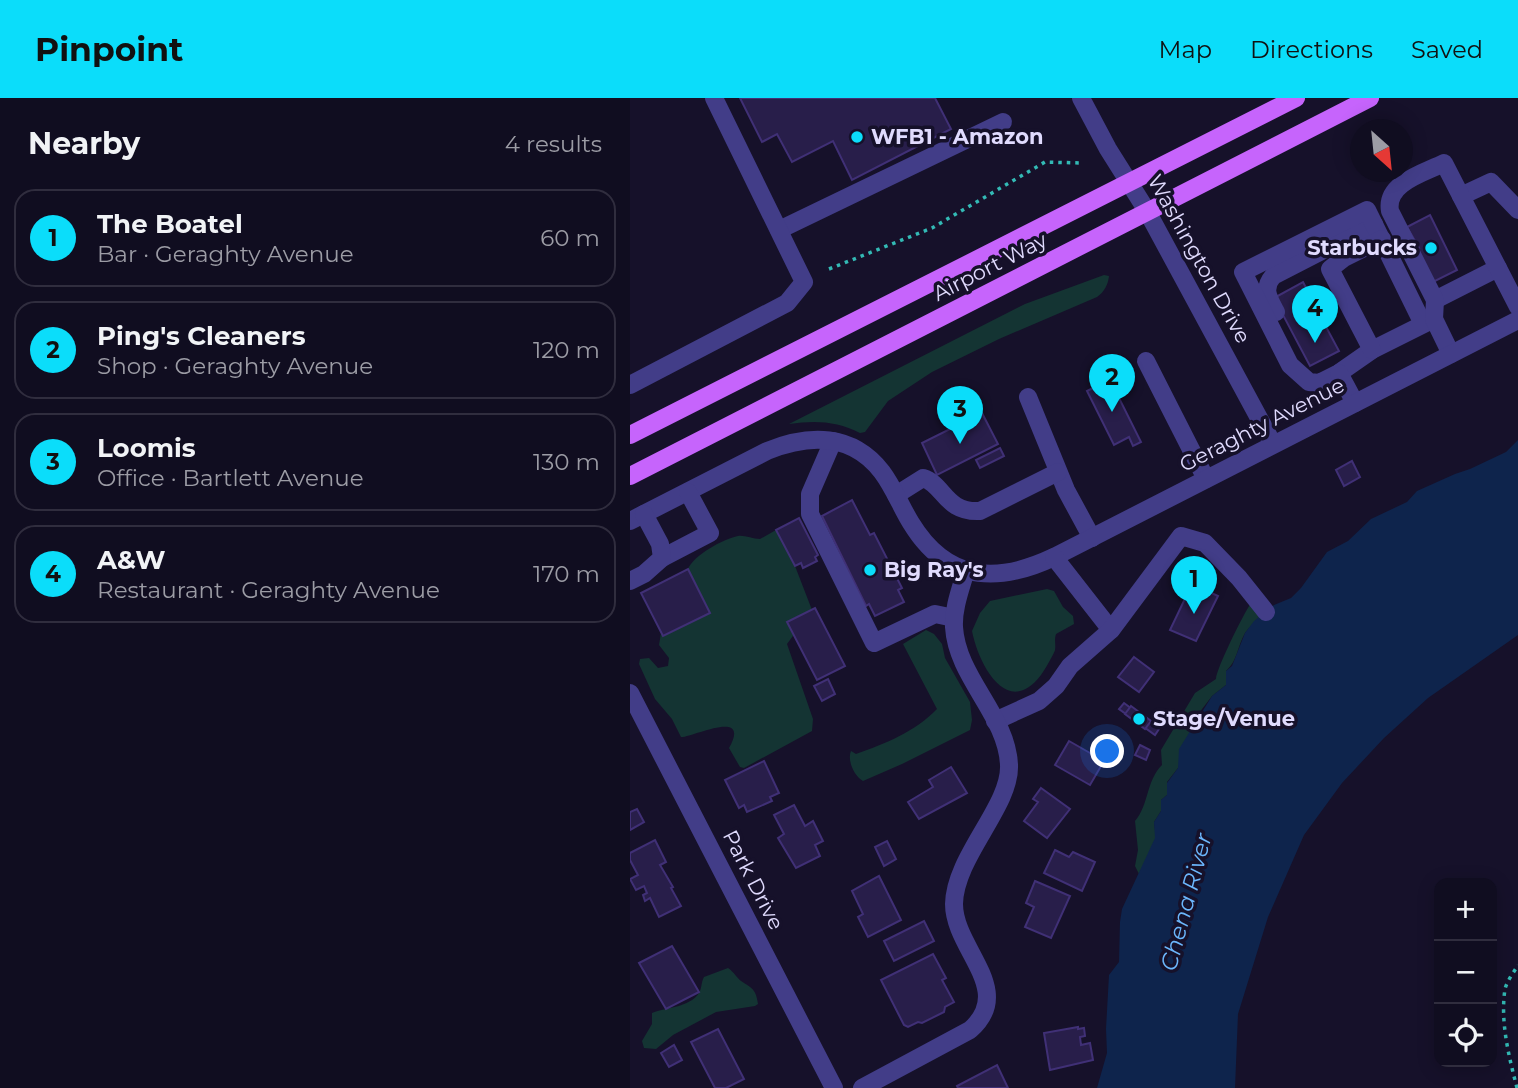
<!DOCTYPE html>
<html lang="en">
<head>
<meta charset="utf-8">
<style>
	body { margin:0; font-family:Montserrat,sans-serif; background:#1e1b2d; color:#f1f3f6 }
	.controls { position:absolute; right:21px; bottom:21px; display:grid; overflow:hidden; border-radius:14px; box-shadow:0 4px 18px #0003 }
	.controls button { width:63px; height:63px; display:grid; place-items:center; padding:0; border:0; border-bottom:2px solid #302d3e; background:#100d20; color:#f1f3f6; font:35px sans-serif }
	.compass { position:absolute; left:720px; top:21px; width:63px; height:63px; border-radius:50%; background:#100d20; box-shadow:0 4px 18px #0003; rotate:153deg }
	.you { position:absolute; left:478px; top:654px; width:24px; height:24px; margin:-18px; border:5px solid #fff; border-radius:50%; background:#1a73e8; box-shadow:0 0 0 10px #1a73e833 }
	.badge { display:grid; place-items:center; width:46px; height:46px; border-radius:50%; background:#0bddfa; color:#111; font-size:23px; font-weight:700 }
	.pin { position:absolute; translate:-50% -58px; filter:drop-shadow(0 2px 4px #0008) }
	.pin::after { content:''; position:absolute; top:37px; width:24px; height:21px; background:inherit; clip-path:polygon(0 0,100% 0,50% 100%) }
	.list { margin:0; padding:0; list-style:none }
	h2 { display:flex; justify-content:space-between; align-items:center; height:91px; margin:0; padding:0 28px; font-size:30px }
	h2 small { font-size:23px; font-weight:400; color:#9c9ca5 }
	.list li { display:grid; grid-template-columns:46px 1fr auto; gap:21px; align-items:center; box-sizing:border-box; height:98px; margin:0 14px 14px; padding:0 14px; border:2px solid #302d3e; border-radius:21px }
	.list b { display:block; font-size:26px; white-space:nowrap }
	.list p { margin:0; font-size:23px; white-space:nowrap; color:#9c9ca5 }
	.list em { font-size:23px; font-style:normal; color:#9c9ca5 }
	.icon { flex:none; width:38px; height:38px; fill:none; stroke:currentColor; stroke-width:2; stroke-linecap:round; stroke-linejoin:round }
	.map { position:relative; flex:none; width:888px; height:990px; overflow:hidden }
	header { display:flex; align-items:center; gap:42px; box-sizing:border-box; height:98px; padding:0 35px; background:#0bddfa; color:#111 }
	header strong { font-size:33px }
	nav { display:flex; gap:38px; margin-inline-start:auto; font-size:24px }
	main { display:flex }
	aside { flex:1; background:#100d20 }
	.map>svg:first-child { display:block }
</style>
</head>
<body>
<header>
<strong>Pinpoint</strong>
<nav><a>Map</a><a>Directions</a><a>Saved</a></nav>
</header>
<main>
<aside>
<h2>Nearby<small>4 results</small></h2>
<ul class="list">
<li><span class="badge">1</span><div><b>The Boatel</b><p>Bar · Geraghty Avenue</p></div><em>60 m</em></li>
<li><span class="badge">2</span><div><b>Ping's Cleaners</b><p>Shop · Geraghty Avenue</p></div><em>120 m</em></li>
<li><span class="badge">3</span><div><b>Loomis</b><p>Office · Bartlett Avenue</p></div><em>130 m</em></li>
<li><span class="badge">4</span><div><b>A&amp;W</b><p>Restaurant · Geraghty Avenue</p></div><em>170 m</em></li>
</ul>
</aside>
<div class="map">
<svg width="888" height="990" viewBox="0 0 888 990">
	<rect width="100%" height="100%" fill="#16112a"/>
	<g fill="#143433">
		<path d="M474 177 479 178C478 187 474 194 467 199L369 241 302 274 258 303 235 334 230 335C207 323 185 322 159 326L395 206Z"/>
		<path d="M146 432 165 468 182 512 157 546 183 621 182 633 114 670 110 669 99 650C122 609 61 640 51 639L42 621 25 601 9 566 10 561 19 560 28 570 38 568 39 560 29 547 31 535 34 538 79 515 58 471C64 457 93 441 108 438 114 437 123 441 130 441Z"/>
		<path d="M417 491 424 493 433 509 443 518 444 526 426 536C424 542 426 547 425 552 424 556 414 573 411 577 377 622 348 565 342 533L350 515 360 503Z"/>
		<path d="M621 505 632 517C626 523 619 529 615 535 607 549 608 562 596 573V587L582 598 569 615 548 670 537 684V697L531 702V713L524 724 526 740 509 776 505 768 508 752 505 723C519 707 516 683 532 667L531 652 565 595 586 581C586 571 614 515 621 505Z"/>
		<path d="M296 532 304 536 312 546 315 560 340 604 342 622 340 632 272 666 233 683C224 678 217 662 221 653L226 656C255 646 286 633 307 611L273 546Z"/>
		<path d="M98 870C104 874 106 879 111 883 122 890 126 891 128 906L125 908 86 914 43 937 26 951 14 950 12 943 22 926V915C36 909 59 910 69 895 72 890 71 884 74 879Z"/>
	</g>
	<path fill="#0e244c" d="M888 342V537L798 600 754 640 712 685 674 737 638 819 608 916 605 990H467L477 955 476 931 479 877 489 864 490 824 492 811 525 740 524 724 531 713V702L537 697V685L548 670 549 651 582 598 596 587V573L602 568 615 535 624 523 644 507 661 500 671 490 697 454 718 443 741 421 777 404 787 393 825 376 840 371 876 354Z"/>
	<g fill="#281e4a" stroke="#403076" stroke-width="2">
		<path d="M110 0H305L321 31 222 82 203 43 162 64 147 36 132 44Z"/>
		<path d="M800 117 827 172 803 184 786 151 789 150 777 129Z"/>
		<path d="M673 184 682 201 685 199 690 210 687 212 709 253 680 268 644 200Z"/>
		<path d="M477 279 484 281 482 286 511 344 503 348 499 339 484 347 457 293 475 284Z"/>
		<path d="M352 315 368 346 307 377 292 345Z"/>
		<path d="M370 350 374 358 350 370 346 362Z"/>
		<path d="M722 363 730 379 714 388 706 372Z"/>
		<path d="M222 402 240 437 244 435 272 490 268 492 274 504 245 518 239 506 236 508 192 418Z"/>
		<path d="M169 420 188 457 185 459 187 463 173 470 171 465 165 468 146 432Z"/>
		<path d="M58 471 80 515 33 538 11 495Z"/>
		<path d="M562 486 588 498 566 543 540 532Z"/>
		<path d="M185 510 215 568 187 582 157 524Z"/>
		<path d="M504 559 524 574 509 594 488 579Z"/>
		<path d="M198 581 205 596 192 603 184 588Z"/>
		<path d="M494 605 529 631 525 637 489 611Z"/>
		<path d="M501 608 521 623 515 631 495 616Z"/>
		<path d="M439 643 474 663 460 687 425 667Z"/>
		<path d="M510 647 520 652 516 662 505 657Z"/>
		<path d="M134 663 149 695 140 699 142 703 117 714 114 707 109 710 95 682Z"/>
		<path d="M321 669 337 695 289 721 278 704 303 689 299 682Z"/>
		<path d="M411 690 440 711 417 740 394 723 408 704 403 701Z"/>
		<path d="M164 707 175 728 183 723 193 743 185 747 190 758 166 770 148 740 154 736 144 717Z"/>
		<path d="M7 711 14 724 0 732V714Z"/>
		<path d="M25 742 36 764 30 767 43 789 41 790 51 808 29 819 20 800 15 803 13 797 17 795 14 788 6 792 0 781 8 777 0 762V755Z"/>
		<path d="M257 743 266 761 254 768 245 749Z"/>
		<path d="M425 752 439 759 443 754 465 764 452 793 414 775Z"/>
		<path d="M249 778 271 822 238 839 228 819 233 816 222 793Z"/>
		<path d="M405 783 440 798 421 840 395 829 404 809 396 805Z"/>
		<path d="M294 823 304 843 264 863 254 843Z"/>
		<path d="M42 848 69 894 36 911 9 865Z"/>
		<path d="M303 856 316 880 312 882 324 904 315 909 314 914 292 925 288 924 278 929 274 927 251 882Z"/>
		<path d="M448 929V931L454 930 455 938 450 939 451 947 460 945 463 962 420 972 414 935Z"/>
		<path d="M88 931 114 981 96 990H85L61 944Z"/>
		<path d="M44 947 52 962 39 969 31 955Z"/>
		<path d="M367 967 378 990H328L327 988Z"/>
	</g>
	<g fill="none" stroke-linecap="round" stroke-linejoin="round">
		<g stroke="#33bab5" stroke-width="3.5" stroke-dasharray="3.5 5" stroke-linecap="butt">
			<path d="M199 171 302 130 415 64 450 65"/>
			<path d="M887 990C879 959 870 924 875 891 877 883 884 874 888 867"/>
		</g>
		<g stroke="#423d88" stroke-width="18">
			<path d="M451 0 478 51 517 113 643 346"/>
			<path d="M831 98 861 84 888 112"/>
			<path d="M149 132 373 24"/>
			<path d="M805 202 868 170"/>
			<path d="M646 214C639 201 632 191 643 178L744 126"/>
			<path d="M793 226 737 112 613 174 660 267 679 284 689 285 709 275 742 252 804 221"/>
			<path d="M742 252 700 171 714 160 752 141"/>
			<path d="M821 256 804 221 805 202 760 113C755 85 794 75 814 65L888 209"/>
			<path d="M516 263 576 381"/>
			<path d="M709 275 725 305"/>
			<path d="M0 287 157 205 174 184 84 0"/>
			<path d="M398 299 436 392 462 440"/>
			<path d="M203 343 180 396V416L244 545 305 516 324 520"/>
			<path d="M266 397 293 380C314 386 315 415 350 413L428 374"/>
			<path d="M0 423 137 353C179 336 222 335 252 374 264 390 271 409 281 425 317 484 367 486 424 459L888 222"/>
			<path d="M424 459 481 532"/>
			<path d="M32 460 80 435 58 394"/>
			<path d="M0 483 14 476 32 460 30 446 14 416"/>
			<path d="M0 595 204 990"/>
			<path d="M365 623 409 603 426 588 440 568 481 532 551 438 575 445 609 480 636 514"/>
			<path d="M232 990 340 932C386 892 324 851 324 806 325 758 381 708 379 667 377 617 327 580 324 529 323 510 331 490 336 472"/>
		</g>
		<g stroke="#c664fc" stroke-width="18">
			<path d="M0 337 666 0"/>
			<path d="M0 378 740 0"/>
		</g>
	</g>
	<g fill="#0bddfa" stroke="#16112a" stroke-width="2.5">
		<circle cx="227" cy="39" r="7"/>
		<circle cx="801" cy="150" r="7"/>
		<circle cx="240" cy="472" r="7"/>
		<circle cx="509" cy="621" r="7"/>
	</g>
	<g text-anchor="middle" stroke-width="7" stroke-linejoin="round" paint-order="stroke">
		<g font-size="21" font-weight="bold" fill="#e0dbfe" stroke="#16112a" text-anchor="start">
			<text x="241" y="46">WFB1 - Amazon</text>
			<text x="787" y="157" text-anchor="end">Starbucks</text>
			<text x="254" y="479">Big Ray's</text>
			<text x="523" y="628">Stage/Venue</text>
		</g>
		<g font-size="21" fill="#e0dbfe" stroke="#16112a">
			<text transform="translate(569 161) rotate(61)" y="7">Washington Drive</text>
			<text transform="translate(360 169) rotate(-27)" y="7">Airport Way</text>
			<text transform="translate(632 327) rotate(-27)" y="7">Geraghty Avenue</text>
			<text transform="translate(123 782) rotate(63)" y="7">Park Drive</text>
		</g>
		<g font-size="23" font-style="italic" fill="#6bb6fc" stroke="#16112a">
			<text transform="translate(556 804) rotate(-75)" y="8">Chena River</text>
		</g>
	</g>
</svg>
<div class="controls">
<button>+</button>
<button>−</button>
<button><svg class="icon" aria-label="locate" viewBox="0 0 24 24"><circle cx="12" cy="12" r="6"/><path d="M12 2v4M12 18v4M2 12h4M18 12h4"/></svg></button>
</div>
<svg class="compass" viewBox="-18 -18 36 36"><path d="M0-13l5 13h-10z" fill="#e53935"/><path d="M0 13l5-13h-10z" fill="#9c9ca5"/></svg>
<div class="you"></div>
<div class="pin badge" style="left:564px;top:516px">1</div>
<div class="pin badge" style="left:482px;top:314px">2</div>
<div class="pin badge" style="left:330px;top:346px">3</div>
<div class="pin badge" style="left:685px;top:245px">4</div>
</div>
</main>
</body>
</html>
